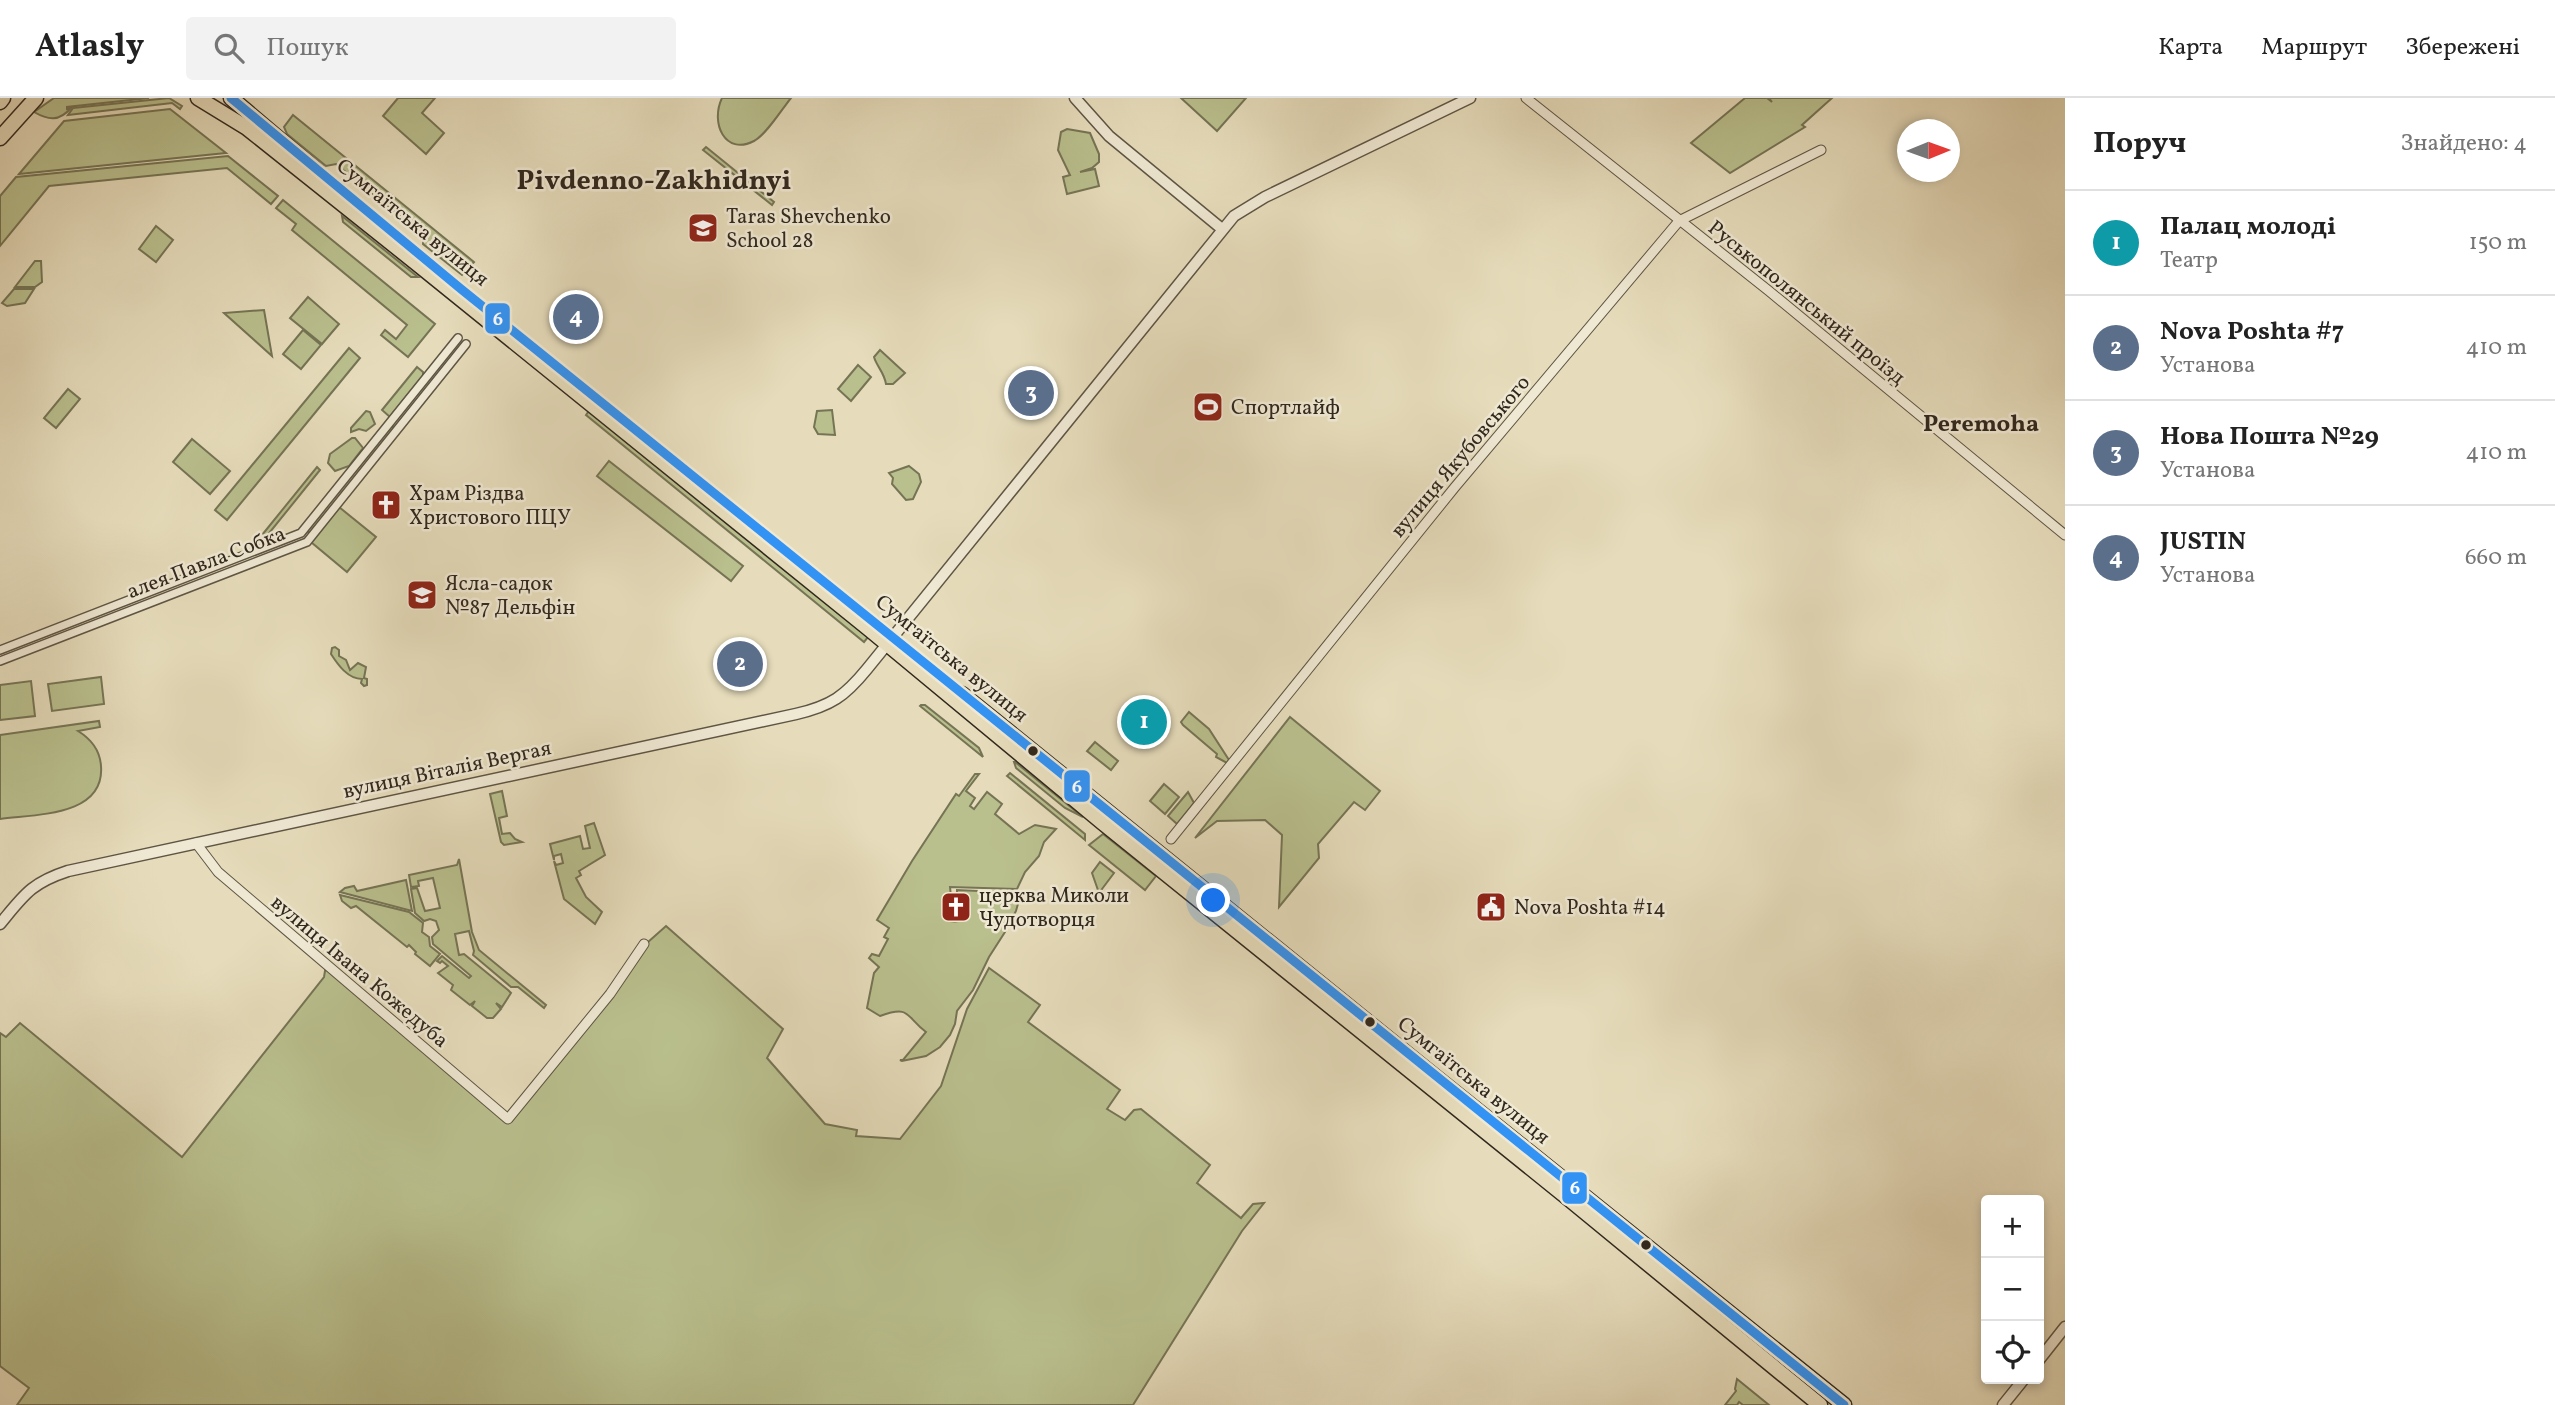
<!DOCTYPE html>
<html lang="uk">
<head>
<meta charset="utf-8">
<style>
	body { margin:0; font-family:Vollkorn,serif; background:#f2f2f2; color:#222 }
	.controls { position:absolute; right:21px; bottom:21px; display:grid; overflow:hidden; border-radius:7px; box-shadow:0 4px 10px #0003 }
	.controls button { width:63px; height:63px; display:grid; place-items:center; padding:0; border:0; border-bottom:2px solid #e0e0e0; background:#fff; color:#222; font:35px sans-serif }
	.compass { position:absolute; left:1897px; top:21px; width:63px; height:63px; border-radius:50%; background:#fff; box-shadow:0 4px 10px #0003; rotate:89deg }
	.you { position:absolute; left:1214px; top:803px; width:24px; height:24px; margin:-18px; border:5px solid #fff; border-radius:50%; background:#1a73e8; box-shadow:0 0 0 10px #1a73e833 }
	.badge { display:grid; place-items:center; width:46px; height:46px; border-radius:50%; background:#8f2418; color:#fff; font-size:23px; font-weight:700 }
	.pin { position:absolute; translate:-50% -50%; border:4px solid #fff; box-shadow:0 2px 7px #0006 }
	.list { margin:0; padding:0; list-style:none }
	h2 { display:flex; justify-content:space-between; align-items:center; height:91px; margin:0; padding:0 28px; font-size:30px }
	h2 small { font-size:23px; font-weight:400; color:#767676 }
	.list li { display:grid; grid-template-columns:46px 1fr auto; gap:21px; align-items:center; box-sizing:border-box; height:105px; padding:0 28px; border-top:2px solid #e0e0e0 }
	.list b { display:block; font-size:26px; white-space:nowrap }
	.list p { margin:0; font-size:23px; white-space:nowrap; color:#767676 }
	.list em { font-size:23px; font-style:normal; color:#767676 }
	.icon { flex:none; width:38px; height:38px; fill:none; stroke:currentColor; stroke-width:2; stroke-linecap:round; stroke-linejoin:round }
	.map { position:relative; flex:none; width:2065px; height:1307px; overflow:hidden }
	header { display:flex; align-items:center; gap:42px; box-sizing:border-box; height:98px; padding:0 35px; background:#fff; border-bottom:2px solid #e0e0e0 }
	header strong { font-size:33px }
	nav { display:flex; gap:38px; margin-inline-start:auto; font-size:24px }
	.search { width:490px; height:63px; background:#f2f2f2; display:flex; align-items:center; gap:18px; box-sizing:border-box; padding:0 24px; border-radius:7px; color:#767676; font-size:26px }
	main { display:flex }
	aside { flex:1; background:#fff }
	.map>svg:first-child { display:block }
</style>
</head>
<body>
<header>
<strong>Atlasly</strong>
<div class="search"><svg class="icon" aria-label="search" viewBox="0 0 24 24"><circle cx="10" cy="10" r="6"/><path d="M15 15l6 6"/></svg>Пошук</div>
<nav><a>Карта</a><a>Маршрут</a><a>Збережені</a></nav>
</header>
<main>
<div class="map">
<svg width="2065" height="1307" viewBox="0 0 2065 1307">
	<rect width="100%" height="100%" fill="#e6dcbb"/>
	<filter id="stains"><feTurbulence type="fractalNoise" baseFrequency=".00286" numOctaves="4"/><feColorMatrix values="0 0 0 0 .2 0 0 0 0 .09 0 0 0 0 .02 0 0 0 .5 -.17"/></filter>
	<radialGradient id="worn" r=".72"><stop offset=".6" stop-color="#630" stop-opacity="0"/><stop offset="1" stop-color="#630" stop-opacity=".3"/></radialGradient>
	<g fill="#b9bf8d" stroke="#757455" stroke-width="2">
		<path d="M54 0H149L67 9V11L71 10C59 24 48 22 34 14Z"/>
		<path d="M169 0 182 8 180 11 172 5 68 17 73 10Z"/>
		<path d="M398 0H435L422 15 444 35 426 56 383 18Z"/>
		<path d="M722 0H791C782 11 766 37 754 43 725 58 710 25 722 0Z"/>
		<path d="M1181 0H1246L1217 33Z"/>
		<path d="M1745 0H1767L1772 4 1769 0H1832L1802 27 1805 29 1730 75 1691 45Z"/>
		<path d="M170 11 226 55 19 76 64 23Z"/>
		<path d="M293 17 474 164 462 177 423 146 424 138 336 66 326 68 287 36 284 29Z"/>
		<path d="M1067 31 1090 35 1099 56V64L1092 70 1080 74 1095 71 1099 88 1067 96 1063 79 1070 77 1058 52 1061 34Z"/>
		<path d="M706 49 774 104 772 107 703 52Z"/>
		<path d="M228 58 278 98 271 106 227 70 49 88 0 148V98L16 79Z"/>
		<path d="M283 102 435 226 408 259 381 237 385 232 396 241 407 227 292 132 296 126 276 110Z"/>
		<path d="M342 118 418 179H411L343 124Z"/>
		<path d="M156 128 173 142 156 164 139 151Z"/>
		<path d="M35 163H41L42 184 35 189H15Z"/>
		<path d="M14 191H34L25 205 7 208 2 205Z"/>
		<path d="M308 199 339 226 322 246 290 220Z"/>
		<path d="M264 212 272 258 224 215Z"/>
		<path d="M303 232 321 247 301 271 283 256Z"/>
		<path d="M349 250 360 260 227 422 215 412Z"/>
		<path d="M880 252 905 275 893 286H886C884 274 877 269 874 259Z"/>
		<path d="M858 267 871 279 851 303 838 291Z"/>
		<path d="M417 269 423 274V278L390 319 382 312Z"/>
		<path d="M68 291 80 301 56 330 44 320Z"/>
		<path d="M591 310 869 538 864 544 586 317Z"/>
		<path d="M832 312 835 337 818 336 814 329 817 313Z"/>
		<path d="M366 313 370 314 375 326 366 333 359 331 351 334V330Z"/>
		<path d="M391 327 395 331 311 435 306 433Z"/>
		<path d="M352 340H355L363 350 349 368 335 373 328 365 330 356Z"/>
		<path d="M192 341 230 373 210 396 173 364Z"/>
		<path d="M609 363 743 468 731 483 597 378Z"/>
		<path d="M909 368 919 376 921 384 913 401 906 402 892 386 893 380 889 375Z"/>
		<path d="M317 369 320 372 266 439 262 437Z"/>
		<path d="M339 409 376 439 347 474 311 444Z"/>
		<path d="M335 549 339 552V558L346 562 350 572 358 565 366 569 364 580 367 581V587L364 588 361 585 362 581C348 581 338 567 331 556L332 550Z"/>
		<path d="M101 579 104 606 52 613 48 586Z"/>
		<path d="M31 583 35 618 0 622V587Z"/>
		<path d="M921 607H925L979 650 983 659 920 608Z"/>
		<path d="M1189 614 1209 631 1229 662 1227 665 1216 659 1217 656 1183 627 1181 624Z"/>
		<path d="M1290 619 1380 693 1365 712 1354 704 1318 746 1319 760 1279 809 1282 737 1265 722 1217 723 1195 740Z"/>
		<path d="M99 623 100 629 78 633C91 641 100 652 101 668 105 719 34 716 0 721V637Z"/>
		<path d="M1095 644 1118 663 1111 672 1087 653Z"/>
		<path d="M1014 664H1015L1083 719 1065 710 1016 670Z"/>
		<path d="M1010 675 1085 736V742L1007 678Z"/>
		<path d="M975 676H979L966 693 975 700 970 708 974 711 987 694 1002 706 995 716 1019 736 1035 727 1056 731 1044 744 1039 758 1025 774 1017 791 950 789 951 798 946 800V808L942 812 945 821C954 825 962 825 967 815L963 798 957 797V792L1021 795 1016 813 1005 834 989 859 973 892 957 913 955 926 950 937 940 949 926 958 902 963 900 962H903L926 934C905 918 911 907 880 918L867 910 874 875 879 869 869 860 872 856 879 858 888 841 884 839 889 830 877 822 912 763 956 696 959 698Z"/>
		<path d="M1164 686 1179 699 1165 716 1150 703Z"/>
		<path d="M502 693 507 718 499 720 502 736 510 735 515 741 522 744 504 747 501 744 490 696Z"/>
		<path d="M1188 694 1194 705 1177 726 1168 718Z"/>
		<path d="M594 725 605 757 579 773 581 777 576 780 586 799 602 814 595 826 564 801 554 763 556 767 563 765 561 756 554 758V762L550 746 580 738 583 751 590 750 585 728Z"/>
		<path d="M1103 736 1156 778 1145 792 1089 747Z"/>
		<path d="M459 761 472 834 479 852 546 907 544 910 518 889H511L473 857 474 853 469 833 455 836 459 857 464 856 508 892 511 895 502 909 496 905 501 911 493 920H487L472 908 475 903 470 907 451 892 453 887 438 875 448 868 442 863 440 865 437 863 442 858 469 880 471 878 433 846 432 839 439 832 436 823 430 821 424 823 415 815 411 791 417 790 425 813 440 810 433 780 418 783 419 788 411 789 409 777 457 767Z"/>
		<path d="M1100 764 1114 775 1099 795 1092 775Z"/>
		<path d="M406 782 412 813 340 794 345 790 354 788 357 793Z"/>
		<path d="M340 797 409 814 423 825 422 834 429 839 430 848 440 856 430 868 415 856 416 854 409 847 407 849 356 808 351 810 342 803Z"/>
		<path d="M666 828 783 931 767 960 825 1026 857 1032 856 1038 900 1041 941 988 967 911 989 870 1040 907 1028 924 1120 992 1107 1011 1125 1022 1134 1012 1141 1011 1210 1067 1197 1085 1241 1120 1253 1106 1264 1105 1242 1133 1133 1307H17L29 1290 0 1268V935L6 939 20 925 182 1059 324 879 326 867 508 1021 647 845Z"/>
		<path d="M1737 1281 1769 1307H1743L1739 1304 1737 1307H1725L1736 1293 1735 1291Z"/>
	</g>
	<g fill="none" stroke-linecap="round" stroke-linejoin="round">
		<g stroke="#5e5544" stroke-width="10">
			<g id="pedestrian">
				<path d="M0 552 301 435 458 240"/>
				<path d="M0 563 307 444 466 246"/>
			</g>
		</g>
		<g stroke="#5e5544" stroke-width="11">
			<g id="minor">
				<path d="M1526 0 1769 193 2065 437"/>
				<path d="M1171 741 1455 389 1679 123 1821 52"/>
				<path d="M196 745 218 774 508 1021 610 896 644 846"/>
			</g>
		</g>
		<g stroke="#5e5544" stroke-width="13">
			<g id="tertiary">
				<path d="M1075 0 1109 38 1222 131"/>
				<path d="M0 826C24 797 31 785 68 773L796 616C831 608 845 598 867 571L1234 118 1265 99 1470 0"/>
				<path d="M2039 1262 2065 1229"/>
				<path d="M2003 1307 2024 1281"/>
			</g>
		</g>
		<g stroke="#31281d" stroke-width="17">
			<g id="primary">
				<path d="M198 0 247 30 420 168 869 531 1103 725 1569 1101 1820 1307"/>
				<path d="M231 0 318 74"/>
				<path d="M0 4 3 0"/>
				<path d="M0 40 36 0"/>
				<path d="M962 596 1427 972 1844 1307"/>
			</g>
		</g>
		<use href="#pedestrian" stroke="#efe8d3" stroke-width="7"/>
		<use href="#minor" stroke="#efe8d3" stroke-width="9"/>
		<use href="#tertiary" stroke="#efe8d3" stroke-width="10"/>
		<use href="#primary" stroke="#e6dcbb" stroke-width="14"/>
		<g stroke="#efe8d3" stroke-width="14">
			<path id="bus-1" d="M231 0 461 191 1844 1307"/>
		</g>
		<use href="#bus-1" stroke="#3393f4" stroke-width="9"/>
	</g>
	<defs>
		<g id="school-square" transform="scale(1.575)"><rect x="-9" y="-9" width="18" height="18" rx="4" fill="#8f2418" stroke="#efe8d3"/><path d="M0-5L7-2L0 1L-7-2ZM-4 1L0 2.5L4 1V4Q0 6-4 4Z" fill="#fff"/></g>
		<g id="stadium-square" transform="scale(1.575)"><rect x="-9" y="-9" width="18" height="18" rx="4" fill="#8f2418" stroke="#efe8d3"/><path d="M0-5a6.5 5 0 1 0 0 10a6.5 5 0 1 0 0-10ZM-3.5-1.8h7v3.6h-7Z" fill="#fff"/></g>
		<g id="church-square" transform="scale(1.575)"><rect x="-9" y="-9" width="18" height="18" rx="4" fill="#8f2418" stroke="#efe8d3"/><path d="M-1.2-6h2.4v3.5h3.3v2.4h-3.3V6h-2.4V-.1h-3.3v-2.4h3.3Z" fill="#fff"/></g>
		<g id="civic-square" transform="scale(1.575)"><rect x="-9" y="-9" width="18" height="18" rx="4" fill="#8f2418" stroke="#efe8d3"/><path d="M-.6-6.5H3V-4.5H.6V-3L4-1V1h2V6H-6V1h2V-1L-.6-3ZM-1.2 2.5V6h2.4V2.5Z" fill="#fff"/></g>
	</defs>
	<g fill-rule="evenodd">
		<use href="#school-square" x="703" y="130"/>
		<use href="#stadium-square" x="1208" y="309"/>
		<use href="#church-square" x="386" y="407"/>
		<use href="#school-square" x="422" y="497"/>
		<use href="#church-square" x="956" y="809"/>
		<use href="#civic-square" x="1491" y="809"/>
	</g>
	<g fill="#31281d" stroke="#efe8d3" stroke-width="2.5">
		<circle cx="1033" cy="653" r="6"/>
		<circle cx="1370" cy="924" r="6"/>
		<circle cx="1646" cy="1147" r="6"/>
	</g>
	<g text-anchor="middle" stroke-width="5" stroke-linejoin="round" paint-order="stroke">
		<g font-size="21" fill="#31281d" stroke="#efe8d3" text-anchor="start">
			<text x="726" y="125">Taras Shevchenko<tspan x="726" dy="24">School 28</tspan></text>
			<text x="1231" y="316">Спортлайф</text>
			<text x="409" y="402">Храм Різдва<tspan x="409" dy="24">Христового ПЦУ</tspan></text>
			<text x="445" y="492">Ясла-садок<tspan x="445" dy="24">№87 Дельфін</tspan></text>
			<text x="979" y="804">церква Миколи<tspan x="979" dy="24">Чудотворця</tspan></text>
			<text x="1514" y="816">Nova Poshta #14</text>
		</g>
		<g font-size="21" fill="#31281d" stroke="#efe8d3">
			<text transform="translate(413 124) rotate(39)" y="7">Сумгаїтська вулиця</text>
			<text transform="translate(1807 204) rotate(39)" y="7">Руськополянський проїзд</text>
			<text transform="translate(1460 358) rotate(-50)" y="7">вулиця Якубовського</text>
			<text transform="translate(206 464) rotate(-21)" y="7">алея Павла Собка</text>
			<text transform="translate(952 560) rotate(39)" y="7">Сумгаїтська вулиця</text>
			<text transform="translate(447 671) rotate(-12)" y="7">вулиця Віталія Вергая</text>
			<text transform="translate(360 873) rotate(40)" y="7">вулиця Івана Кожедуба</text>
			<text transform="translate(1474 982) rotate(39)" y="7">Сумгаїтська вулиця</text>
		</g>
		<g font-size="24" font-weight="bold" fill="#31281d" stroke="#efe8d3">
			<text x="1981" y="333">Peremoha</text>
		</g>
		<g font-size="28" font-weight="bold" fill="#31281d" stroke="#efe8d3">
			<text x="654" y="91">Pivdenno-Zakhidnyi</text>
		</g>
	</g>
	<g stroke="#efe8d3" stroke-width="2.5">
		<rect x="484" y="204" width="27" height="33" rx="7" fill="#3393f4"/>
		<rect x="1063" y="671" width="28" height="34" rx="7" fill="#3393f4"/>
		<rect x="1561" y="1073" width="27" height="34" rx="7" fill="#3393f4"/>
	</g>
	<g font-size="19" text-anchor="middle" font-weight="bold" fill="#fff">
		<text x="498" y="227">6</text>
		<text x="1077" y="695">6</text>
		<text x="1575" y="1096">6</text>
	</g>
	<rect width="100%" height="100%" filter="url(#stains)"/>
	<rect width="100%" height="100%" fill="url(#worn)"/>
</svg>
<div class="controls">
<button>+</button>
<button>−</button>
<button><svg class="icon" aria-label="locate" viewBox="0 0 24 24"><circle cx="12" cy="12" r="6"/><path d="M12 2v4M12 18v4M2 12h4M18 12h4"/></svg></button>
</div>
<svg class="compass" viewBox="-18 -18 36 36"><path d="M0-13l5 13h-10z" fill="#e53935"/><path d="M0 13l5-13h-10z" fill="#767676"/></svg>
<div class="you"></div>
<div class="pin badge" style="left:1144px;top:624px;background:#0f9aa8">1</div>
<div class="pin badge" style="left:740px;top:566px;background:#5c6f8a">2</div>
<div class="pin badge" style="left:1031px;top:295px;background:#5c6f8a">3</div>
<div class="pin badge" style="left:576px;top:219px;background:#5c6f8a">4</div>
</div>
<aside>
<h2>Поруч<small>Знайдено: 4</small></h2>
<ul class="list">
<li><span class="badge" style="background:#0f9aa8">1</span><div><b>Палац молоді</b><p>Театр</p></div><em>150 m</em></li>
<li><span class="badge" style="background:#5c6f8a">2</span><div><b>Nova Poshta #7</b><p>Установа</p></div><em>410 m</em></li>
<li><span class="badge" style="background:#5c6f8a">3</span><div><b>Нова Пошта №29</b><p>Установа</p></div><em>410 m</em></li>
<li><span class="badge" style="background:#5c6f8a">4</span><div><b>JUSTIN</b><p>Установа</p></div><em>660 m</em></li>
</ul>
</aside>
</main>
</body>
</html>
